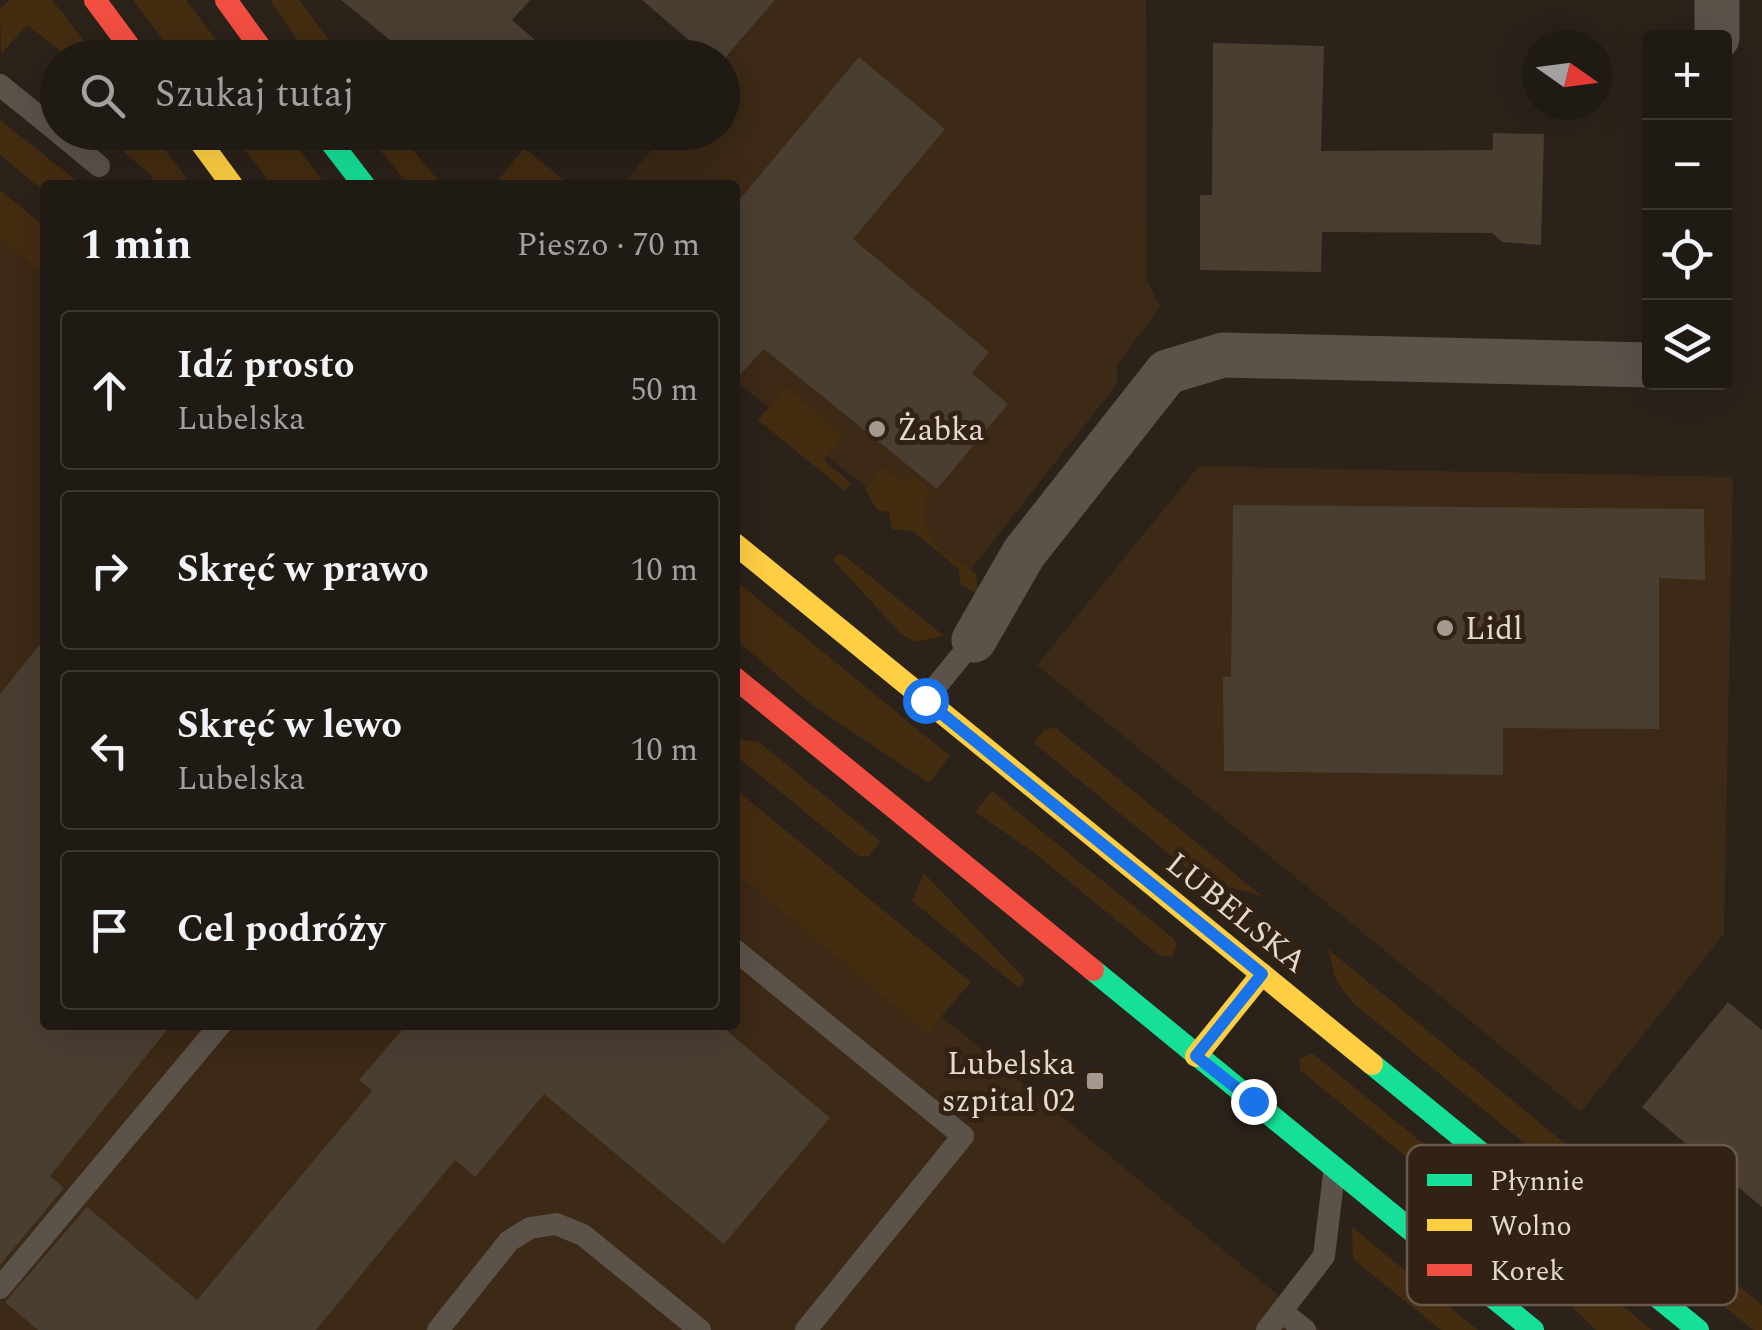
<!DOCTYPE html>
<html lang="pl">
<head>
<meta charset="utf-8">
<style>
	body { margin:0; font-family:Spectral,serif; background:#28231d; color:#f1f3f6 }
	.controls { position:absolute; right:30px; top:30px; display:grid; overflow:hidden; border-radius:10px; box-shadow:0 10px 40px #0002 }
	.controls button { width:90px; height:90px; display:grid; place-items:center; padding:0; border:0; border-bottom:2px solid #3d3834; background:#201a14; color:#f1f3f6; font:50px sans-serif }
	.compass { position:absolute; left:1522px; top:30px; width:90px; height:90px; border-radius:50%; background:#201a14; box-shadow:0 10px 40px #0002; rotate:104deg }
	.stop { position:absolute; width:30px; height:30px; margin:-22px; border:8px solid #1a73e8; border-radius:50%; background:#fff }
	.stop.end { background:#1a73e8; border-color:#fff; box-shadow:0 2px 10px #0008 }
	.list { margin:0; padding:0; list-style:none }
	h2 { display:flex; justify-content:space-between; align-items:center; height:130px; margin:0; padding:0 40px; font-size:42px }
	h2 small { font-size:32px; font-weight:400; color:#a2a1a0 }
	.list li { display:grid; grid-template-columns:65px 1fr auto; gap:30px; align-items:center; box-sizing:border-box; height:160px; margin:0 20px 20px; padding:0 20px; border:2px solid #3d3834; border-radius:10px }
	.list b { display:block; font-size:38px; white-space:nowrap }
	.list p { margin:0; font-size:32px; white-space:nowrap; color:#a2a1a0 }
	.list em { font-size:32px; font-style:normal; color:#a2a1a0 }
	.icon { flex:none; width:55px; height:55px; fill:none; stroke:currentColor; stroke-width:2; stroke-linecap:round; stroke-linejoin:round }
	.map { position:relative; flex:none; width:1762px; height:1330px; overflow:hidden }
	.search { position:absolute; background:#201a14; box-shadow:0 10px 40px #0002; left:40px; top:40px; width:700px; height:110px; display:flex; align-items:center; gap:25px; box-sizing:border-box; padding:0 35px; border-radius:55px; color:#a2a1a0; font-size:38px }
	.panel { position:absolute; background:#201a14; box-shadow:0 10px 40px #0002; left:40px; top:180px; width:700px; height:850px; border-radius:10px }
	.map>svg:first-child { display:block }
</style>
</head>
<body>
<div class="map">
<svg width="1762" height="1330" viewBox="0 0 1762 1330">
	<rect width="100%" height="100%" fill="#2b221a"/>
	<g fill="#3c2916">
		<path d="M775 0H1146L1147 280 1160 307 1117 365V384L969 572 735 380V185H623L665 133 722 132 723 62Z"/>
		<path d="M0 239 45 276V1025H735V845L1320 1330H0Z"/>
		<path d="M1199 466 1733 477 1724 934 1581 1112 1037 665Z"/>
	</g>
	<g fill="#442c11">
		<path d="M10 0H52L97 57H68L27 25 1 54 0 9Z"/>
		<path d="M133 0H186L229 57H176Z"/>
		<path d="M270 0H299L342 57H309Z"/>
		<path d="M0 120 82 185H45V192L0 155Z"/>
		<path d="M118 133H153L191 185H147L153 177 117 146Z"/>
		<path d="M232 133H286L326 185H271Z"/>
		<path d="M366 133H399L442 185H409Z"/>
		<path d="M524 148 570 185H494Z"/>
		<path d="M0 190 45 227V276L0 239Z"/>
		<path d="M786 387 843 435 824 460 851 483 845 491 758 420Z"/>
		<path d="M883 467 903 484 912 474 930 490C910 542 948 551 976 574L978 595 960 584 959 569 914 532 892 529 889 512 877 510 865 489Z"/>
		<path d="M838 554 845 556 944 636 916 642 901 634 833 560Z"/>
		<path d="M735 580 950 756 929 783 812 705 735 639Z"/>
		<path d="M1056 728 1262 896 1201 880 1034 743 1045 729Z"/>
		<path d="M735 739 759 742 880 841 869 856 860 857 735 755Z"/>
		<path d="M735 789 971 982 927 1033 735 871Z"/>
		<path d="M992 791 1173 938 1177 946 1172 956H1160L1032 851 975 812Z"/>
		<path d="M924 873 1025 979 1019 988 912 901Z"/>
		<path d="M1328 949 1762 1305V1330H1753L1353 1003 1336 981Z"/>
		<path d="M1312 1053 1652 1330H1596L1494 1229 1300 1070V1059Z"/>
		<path d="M1352 1227 1478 1330H1441L1353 1259Z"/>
	</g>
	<g fill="#4a3e31">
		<path d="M341 0H530L512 20 556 58H412Z"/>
		<path d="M642 0H775L722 62V58H710Z"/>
		<path d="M1213 43 1324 46 1321 151 1493 150V133L1544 134 1541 245 1502 242 1492 233 1322 232 1321 272 1200 270V195H1212Z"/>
		<path d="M859 57 945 129 853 239 989 352 972 373 1008 404 937 489 764 349 735 380V205Z"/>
		<path d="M1233 505 1704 509 1705 580 1659 578V729L1503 728V775L1224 771 1223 677H1231Z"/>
		<path d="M45 638V1025H171L50 1176 64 1188 0 1265V694Z"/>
		<path d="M1728 1002 1762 1030V1207L1642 1107Z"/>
		<path d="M406 1025H720L830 1118 724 1244 544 1094 475 1177 455 1160 316 1330H38L5 1302 87 1207 197 1300 372 1091 359 1080Z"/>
	</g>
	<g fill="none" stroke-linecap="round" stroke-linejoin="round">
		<g stroke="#5b524a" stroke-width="22">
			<path d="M0 85 58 132"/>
			<path d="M58 132 99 166"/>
			<path d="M925 700 974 640"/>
			<path d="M735 950 963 1136 806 1330"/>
			<path d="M0 1288 220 1025"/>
			<path d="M1282 1312 1305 1330"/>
			<path d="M438 1330 509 1241 530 1228 556 1224 583 1235 700 1330"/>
			<path d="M1267 1330 1324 1256 1334 1174"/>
		</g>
		<g stroke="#5b524a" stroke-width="45">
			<path d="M1717 38V0"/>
			<path d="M974 640 1024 553 1167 372 1223 355 1650 365"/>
		</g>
		<g stroke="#16e098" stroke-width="22">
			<path d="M323 132 364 185"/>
			<path d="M1093 970 1533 1330"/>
			<path d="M1372 1064 1698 1330"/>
		</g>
		<g stroke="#ffcf43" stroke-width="22">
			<path d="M193 132 232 185"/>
			<path d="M735 544 1372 1064"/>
			<path d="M1196 1056 1262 974"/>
		</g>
		<g stroke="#f24e42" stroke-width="22">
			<path d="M95 0 138 58"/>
			<path d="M226 0 268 58"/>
			<path d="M735 678 1093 970"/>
		</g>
	</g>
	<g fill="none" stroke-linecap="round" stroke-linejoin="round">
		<path stroke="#1a73e8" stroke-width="12" d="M925 700 1262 974 1196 1056 1253 1101"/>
	</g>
	<g fill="#a49a90" stroke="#322213" stroke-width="4">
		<circle cx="877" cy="429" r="10"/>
		<circle cx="1445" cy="628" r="10"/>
		<rect x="1085" y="1071" width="20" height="20" rx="5"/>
	</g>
	<g text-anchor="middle" stroke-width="10" stroke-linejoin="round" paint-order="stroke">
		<g font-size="32" fill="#e5dad0" stroke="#322213" text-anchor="start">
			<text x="897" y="440">Żabka</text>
			<text x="1465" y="639">Lidl</text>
			<text x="1075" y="1074" text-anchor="end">Lubelska<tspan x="1075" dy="37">szpital 02</tspan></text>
		</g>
		<g font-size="32" fill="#e5dad0" stroke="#322213">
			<text transform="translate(1237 912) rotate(39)" y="11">LUBELSKA</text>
		</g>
	</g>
	<rect x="1407" y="1145" width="330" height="160" rx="15" fill="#322213" stroke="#68594c" stroke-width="2.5"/>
	<rect x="1427" y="1174" width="45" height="12" fill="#16e098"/>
	<rect x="1427" y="1219" width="45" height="12" fill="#ffcf43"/>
	<rect x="1427" y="1264" width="45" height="12" fill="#f24e42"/>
	<g font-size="28" fill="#e5dad0">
		<text x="1490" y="1190">Płynnie</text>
		<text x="1490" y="1235">Wolno</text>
		<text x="1490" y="1280">Korek</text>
	</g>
</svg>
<div class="controls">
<button>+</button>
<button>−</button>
<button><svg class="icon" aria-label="locate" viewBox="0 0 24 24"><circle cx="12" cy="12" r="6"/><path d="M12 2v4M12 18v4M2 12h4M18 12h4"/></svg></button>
<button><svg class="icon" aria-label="layers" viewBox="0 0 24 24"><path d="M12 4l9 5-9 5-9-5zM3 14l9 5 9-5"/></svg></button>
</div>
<svg class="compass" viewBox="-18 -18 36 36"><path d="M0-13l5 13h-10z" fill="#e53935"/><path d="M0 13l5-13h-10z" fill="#a2a1a0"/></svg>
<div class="stop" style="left:925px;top:700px"></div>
<div class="stop end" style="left:1253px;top:1101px"></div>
<div class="search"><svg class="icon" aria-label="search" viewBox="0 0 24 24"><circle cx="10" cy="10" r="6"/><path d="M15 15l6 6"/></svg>Szukaj tutaj</div>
<section class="panel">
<h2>1 min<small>Pieszo · 70 m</small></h2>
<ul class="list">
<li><svg class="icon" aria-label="ahead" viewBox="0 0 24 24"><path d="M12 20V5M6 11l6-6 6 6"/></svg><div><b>Idź prosto</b><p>Lubelska</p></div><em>50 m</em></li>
<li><svg class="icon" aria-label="right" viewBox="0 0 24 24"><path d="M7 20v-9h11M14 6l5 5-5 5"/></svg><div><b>Skręć w prawo</b></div><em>10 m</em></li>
<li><svg class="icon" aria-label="left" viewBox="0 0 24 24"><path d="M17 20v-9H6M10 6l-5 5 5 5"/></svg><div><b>Skręć w lewo</b><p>Lubelska</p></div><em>10 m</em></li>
<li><svg class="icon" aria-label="arrive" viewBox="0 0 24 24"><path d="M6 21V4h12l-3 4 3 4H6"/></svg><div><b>Cel podróży</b></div></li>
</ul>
</section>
</div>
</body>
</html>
